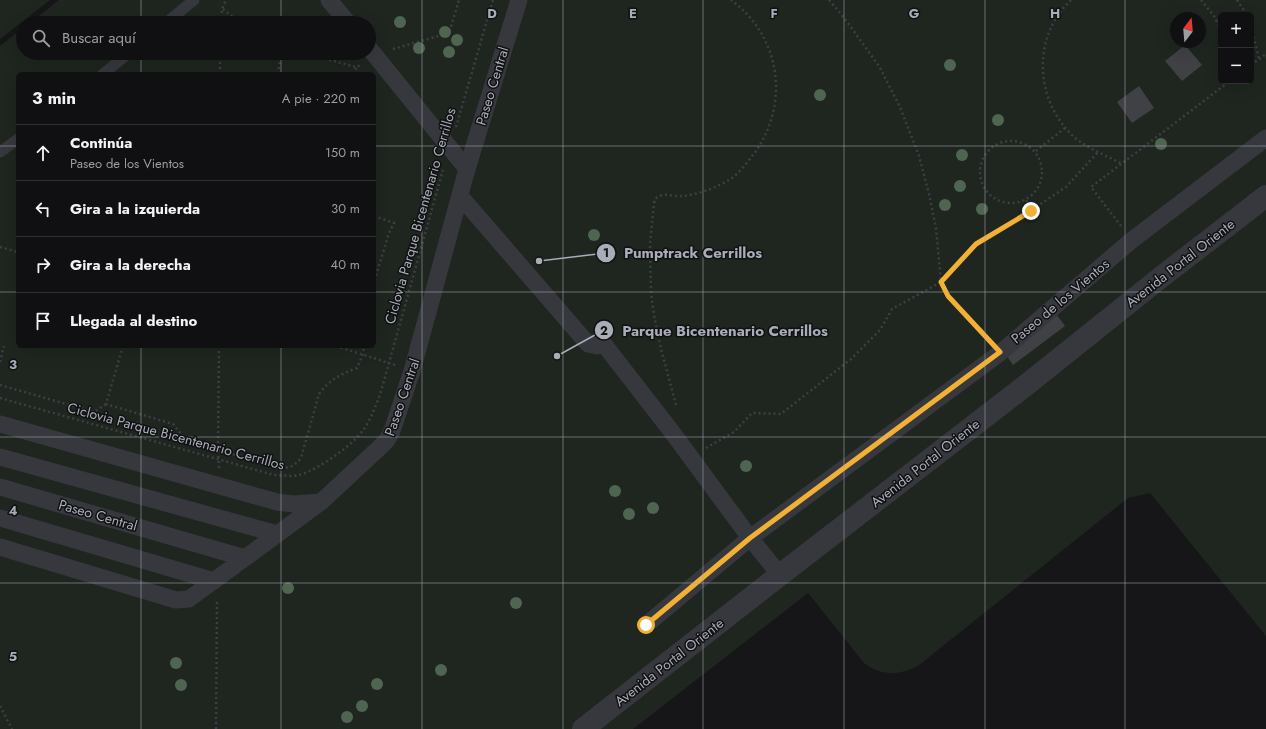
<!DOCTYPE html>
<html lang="es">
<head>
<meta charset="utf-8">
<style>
	body { margin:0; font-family:Jost,sans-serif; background:#19191b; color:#f1f3f6 }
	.controls { position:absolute; right:12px; top:12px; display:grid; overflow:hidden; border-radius:6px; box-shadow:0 4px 16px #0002 }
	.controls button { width:36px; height:36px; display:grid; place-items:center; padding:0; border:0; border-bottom:1px solid #303032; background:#101012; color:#f1f3f6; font:20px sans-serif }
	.compass { position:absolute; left:1170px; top:12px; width:36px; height:36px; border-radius:50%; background:#101012; box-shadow:0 4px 16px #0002; rotate:16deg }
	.stop { position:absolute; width:12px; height:12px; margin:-9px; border:3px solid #f2b134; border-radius:50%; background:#fff }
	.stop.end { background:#f2b134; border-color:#fff; box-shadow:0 1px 4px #0008 }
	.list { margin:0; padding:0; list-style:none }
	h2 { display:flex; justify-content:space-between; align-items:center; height:52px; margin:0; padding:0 16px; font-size:17px }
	h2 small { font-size:13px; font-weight:400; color:#9c9d9f }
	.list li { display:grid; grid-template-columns:26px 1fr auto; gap:12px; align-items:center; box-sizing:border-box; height:56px; padding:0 16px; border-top:1px solid #303032 }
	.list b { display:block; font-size:15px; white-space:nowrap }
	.list p { margin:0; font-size:13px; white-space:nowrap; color:#9c9d9f }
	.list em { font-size:13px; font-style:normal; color:#9c9d9f }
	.icon { flex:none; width:22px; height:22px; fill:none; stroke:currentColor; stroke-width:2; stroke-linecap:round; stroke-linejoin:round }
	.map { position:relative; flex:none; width:1266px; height:729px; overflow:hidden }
	.search { position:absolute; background:#101012; box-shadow:0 4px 16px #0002; left:16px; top:16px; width:360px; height:44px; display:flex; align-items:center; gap:10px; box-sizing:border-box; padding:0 14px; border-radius:22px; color:#9c9d9f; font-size:15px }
	.panel { position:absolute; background:#101012; box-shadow:0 4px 16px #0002; left:16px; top:72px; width:360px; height:276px; border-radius:6px }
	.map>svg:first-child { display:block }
</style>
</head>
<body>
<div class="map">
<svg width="1266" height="729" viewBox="0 0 1266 729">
	<rect width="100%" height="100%" fill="#161618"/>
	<g fill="#1e261f" fill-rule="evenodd">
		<path d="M0 0H50L0 39Z"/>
		<path d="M59 0H1266V636L1150 493 1128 498 919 665C901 676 881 676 864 663L808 593 633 729H0V46L23 28V53H369V23H30ZM1221 15H1251V81H1221ZM1176 18H1200V42H1176ZM18 74H374V346H18Z"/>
	</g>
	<g fill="#404145">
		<path d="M1185 45 1202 65 1182 81 1165 61Z"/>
		<path d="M1139 86 1154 108 1132 123 1117 102Z"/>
		<path d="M1057 315 1065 326 1013 365 1006 355Z"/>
	</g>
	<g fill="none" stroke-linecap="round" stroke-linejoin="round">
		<g stroke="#3d3f44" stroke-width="2.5" stroke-dasharray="2 3" stroke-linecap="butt">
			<path d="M829 0 845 19 879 66 900 107 919 156 929 194 936 228 941 282 947 296 988 340"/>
			<path d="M1071 0C1031 37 1035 101 1074 137 1088 149 1106 155 1122 164"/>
			<path d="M1201 0 1214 16 1221 30"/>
			<path d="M1237 0 1247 15"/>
			<path d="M223 9 240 23"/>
			<path d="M221 23 222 9 226 0"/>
			<path d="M1251 27 1259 59"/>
			<path d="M393 49 449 33 459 0"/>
			<path d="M305 53 352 66 357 67 360 65"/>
			<path d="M1251 65 1266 54"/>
			<path d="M220 74V53"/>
			<path d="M278 74 281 53"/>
			<path d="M353 74 357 67"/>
			<path d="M456 127 493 0"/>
			<circle cx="1011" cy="172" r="31"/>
			<path d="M1036 151 1065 128"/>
			<path d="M1026 200 1031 211"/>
			<path d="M374 216 394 223 389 233 374 282"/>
			<path d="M1121 226 1091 187 1230 81"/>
			<path d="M0 247 18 252"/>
			<path d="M16 252 18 245"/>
			<path d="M123 346 106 404 173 424 186 440 277 468C288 468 294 467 301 458L319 394C329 380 341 374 357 368L363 354 364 346"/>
			<path d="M219 346 218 450 219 468"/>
			<path d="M336 346 395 365"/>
			<path d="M0 362 4 346"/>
			<path d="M0 385 94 412 106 404"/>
			<path d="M0 398 274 475C282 475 291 477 299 475 318 470 353 445 364 429 371 419 375 407 380 395L443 170"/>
			<path d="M676 405 661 349 654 315 651 293 650 244 654 203C655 199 656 197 660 196 666 193 674 197 681 196 698 195 718 187 732 178 741 171 749 160 756 151 790 101 780 36 731 0"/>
			<path d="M706 448 734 432 752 413 781 414 851 359 880 330 892 309 941 282 976 244 1018 219 1066 187 1098 152"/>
			<path d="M0 706 12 729"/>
			<path d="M216 729 217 601"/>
		</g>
		<g stroke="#37383d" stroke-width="11">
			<path d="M166 23 194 0"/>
			<path d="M103 74 129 53"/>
			<path d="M0 152 18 139"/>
		</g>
		<g stroke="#37383d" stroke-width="17">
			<path d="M329 0 348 23"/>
			<path d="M369 48 467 169"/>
			<path d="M460 196 588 344 597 346 603 343 672 432 750 538 780 575"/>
			<path d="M0 424 277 502 294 504 321 502"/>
			<path d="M0 457 277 534"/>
			<path d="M0 487 245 558 321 502 378 449 387 440 392 431 412 371 467 169 519 0"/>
			<path d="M0 518 214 581"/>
			<path d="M0 547 176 600 189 599 193 596 245 558"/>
			<path d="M646 625 750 538 1000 353 1132 240 1266 138"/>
		</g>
		<path stroke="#37383d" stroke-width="22" d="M583 729 780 575 1025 386 1160 278 1266 196"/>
	</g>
	<g fill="#506452">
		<circle cx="400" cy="22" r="6"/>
		<circle cx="445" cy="32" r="6"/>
		<circle cx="457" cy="40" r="6"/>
		<circle cx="419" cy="48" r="6"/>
		<circle cx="449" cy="52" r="6"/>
		<circle cx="950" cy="65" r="6"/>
		<circle cx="820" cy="95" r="6"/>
		<circle cx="998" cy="120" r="6"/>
		<circle cx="1161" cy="144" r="6"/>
		<circle cx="962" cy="155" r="6"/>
		<circle cx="960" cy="186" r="6"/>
		<circle cx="945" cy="205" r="6"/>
		<circle cx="982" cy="209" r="6"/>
		<circle cx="594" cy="235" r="6"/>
		<circle cx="746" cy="466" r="6"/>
		<circle cx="615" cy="491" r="6"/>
		<circle cx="653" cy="508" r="6"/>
		<circle cx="629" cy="514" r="6"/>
		<circle cx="288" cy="588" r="6"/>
		<circle cx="516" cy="603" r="6"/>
		<circle cx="176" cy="663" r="6"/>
		<circle cx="441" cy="670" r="6"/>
		<circle cx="377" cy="684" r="6"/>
		<circle cx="181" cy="685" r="6"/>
		<circle cx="362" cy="706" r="6"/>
		<circle cx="347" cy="717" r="6"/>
	</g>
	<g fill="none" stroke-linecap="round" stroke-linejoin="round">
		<path stroke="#f2b134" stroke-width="5" d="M646 625 750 538 1000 352 948 296 941 282 976 244 1031 211"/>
	</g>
	<path fill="none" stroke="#a8adb8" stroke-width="1" stroke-opacity="0.55" d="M141 0V23M281 0V23M422 0V729M563 0V729M703 0V729M844 0V729M985 0V729M1125 0V729M141 53V74M281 53V74M0 146H18M374 146H1266M0 292H18M374 292H1266M141 346V729M281 346V729M0 437H1266M0 583H1266"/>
	<g text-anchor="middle" stroke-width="3" stroke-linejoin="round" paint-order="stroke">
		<g font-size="14" fill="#a8adb8" stroke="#111113">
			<text transform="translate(492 86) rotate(-73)" y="5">Paseo Central</text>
			<text transform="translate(420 216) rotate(-74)" y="5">Ciclovia Parque Bicentenario Cerrillos</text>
			<text transform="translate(1180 263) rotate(-38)" y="5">Avenida Portal Oriente</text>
			<text transform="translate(1060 301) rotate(-40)" y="5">Paseo de los Vientos</text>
			<text transform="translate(402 397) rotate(-71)" y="5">Paseo Central</text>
			<text transform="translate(176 436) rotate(15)" y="5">Ciclovia Parque Bicentenario Cerrillos</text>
			<text transform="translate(925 463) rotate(-38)" y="5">Avenida Portal Oriente</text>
			<text transform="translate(98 515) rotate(16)" y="5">Paseo Central</text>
			<text transform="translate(669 662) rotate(-38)" y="5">Avenida Portal Oriente</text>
		</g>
	</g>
	<g font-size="13" text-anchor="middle" font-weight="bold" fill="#a8adb8" stroke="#111113" stroke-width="3" stroke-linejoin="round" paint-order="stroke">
		<text x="492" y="18">D</text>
		<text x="633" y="18">E</text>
		<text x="774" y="18">F</text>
		<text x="914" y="18">G</text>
		<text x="1055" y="18">H</text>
		<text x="13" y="369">3</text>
		<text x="13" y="515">4</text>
		<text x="13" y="661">5</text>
	</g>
	<path fill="none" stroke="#a8adb8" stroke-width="1.5" d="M539 261L606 253M557 356L604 330"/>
	<g fill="#a8adb8" stroke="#111113" stroke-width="1.5">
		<circle cx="539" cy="261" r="4"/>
		<circle cx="557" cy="356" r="4"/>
		<circle cx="606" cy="253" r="10"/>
		<circle cx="604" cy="330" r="10"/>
	</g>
	<g font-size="12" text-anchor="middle" font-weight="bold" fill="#111">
		<text x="606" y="257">1</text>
		<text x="604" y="335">2</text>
	</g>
	<g font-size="15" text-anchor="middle" font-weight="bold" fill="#a8adb8" stroke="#111113" stroke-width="3" stroke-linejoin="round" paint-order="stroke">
		<text x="693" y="258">Pumptrack Cerrillos</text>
		<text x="725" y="336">Parque Bicentenario Cerrillos</text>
	</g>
</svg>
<div class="controls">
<button>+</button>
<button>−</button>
</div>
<svg class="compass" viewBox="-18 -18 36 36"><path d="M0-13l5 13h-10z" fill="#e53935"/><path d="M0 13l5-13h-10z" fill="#9c9d9f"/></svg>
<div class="stop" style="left:646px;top:625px"></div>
<div class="stop end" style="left:1031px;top:211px"></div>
<div class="search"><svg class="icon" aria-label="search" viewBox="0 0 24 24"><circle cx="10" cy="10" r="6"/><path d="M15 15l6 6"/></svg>Buscar aquí</div>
<section class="panel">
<h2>3 min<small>A pie · 220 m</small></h2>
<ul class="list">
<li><svg class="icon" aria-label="ahead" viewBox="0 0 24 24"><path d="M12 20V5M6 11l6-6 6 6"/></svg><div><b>Continúa</b><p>Paseo de los Vientos</p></div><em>150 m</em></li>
<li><svg class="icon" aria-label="left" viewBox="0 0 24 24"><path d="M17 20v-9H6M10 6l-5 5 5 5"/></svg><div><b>Gira a la izquierda</b></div><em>30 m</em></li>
<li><svg class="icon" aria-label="right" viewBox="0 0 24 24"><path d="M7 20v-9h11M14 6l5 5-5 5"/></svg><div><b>Gira a la derecha</b></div><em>40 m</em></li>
<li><svg class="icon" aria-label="arrive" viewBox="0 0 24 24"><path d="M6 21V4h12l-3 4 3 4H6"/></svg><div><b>Llegada al destino</b></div></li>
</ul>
</section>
</div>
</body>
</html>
